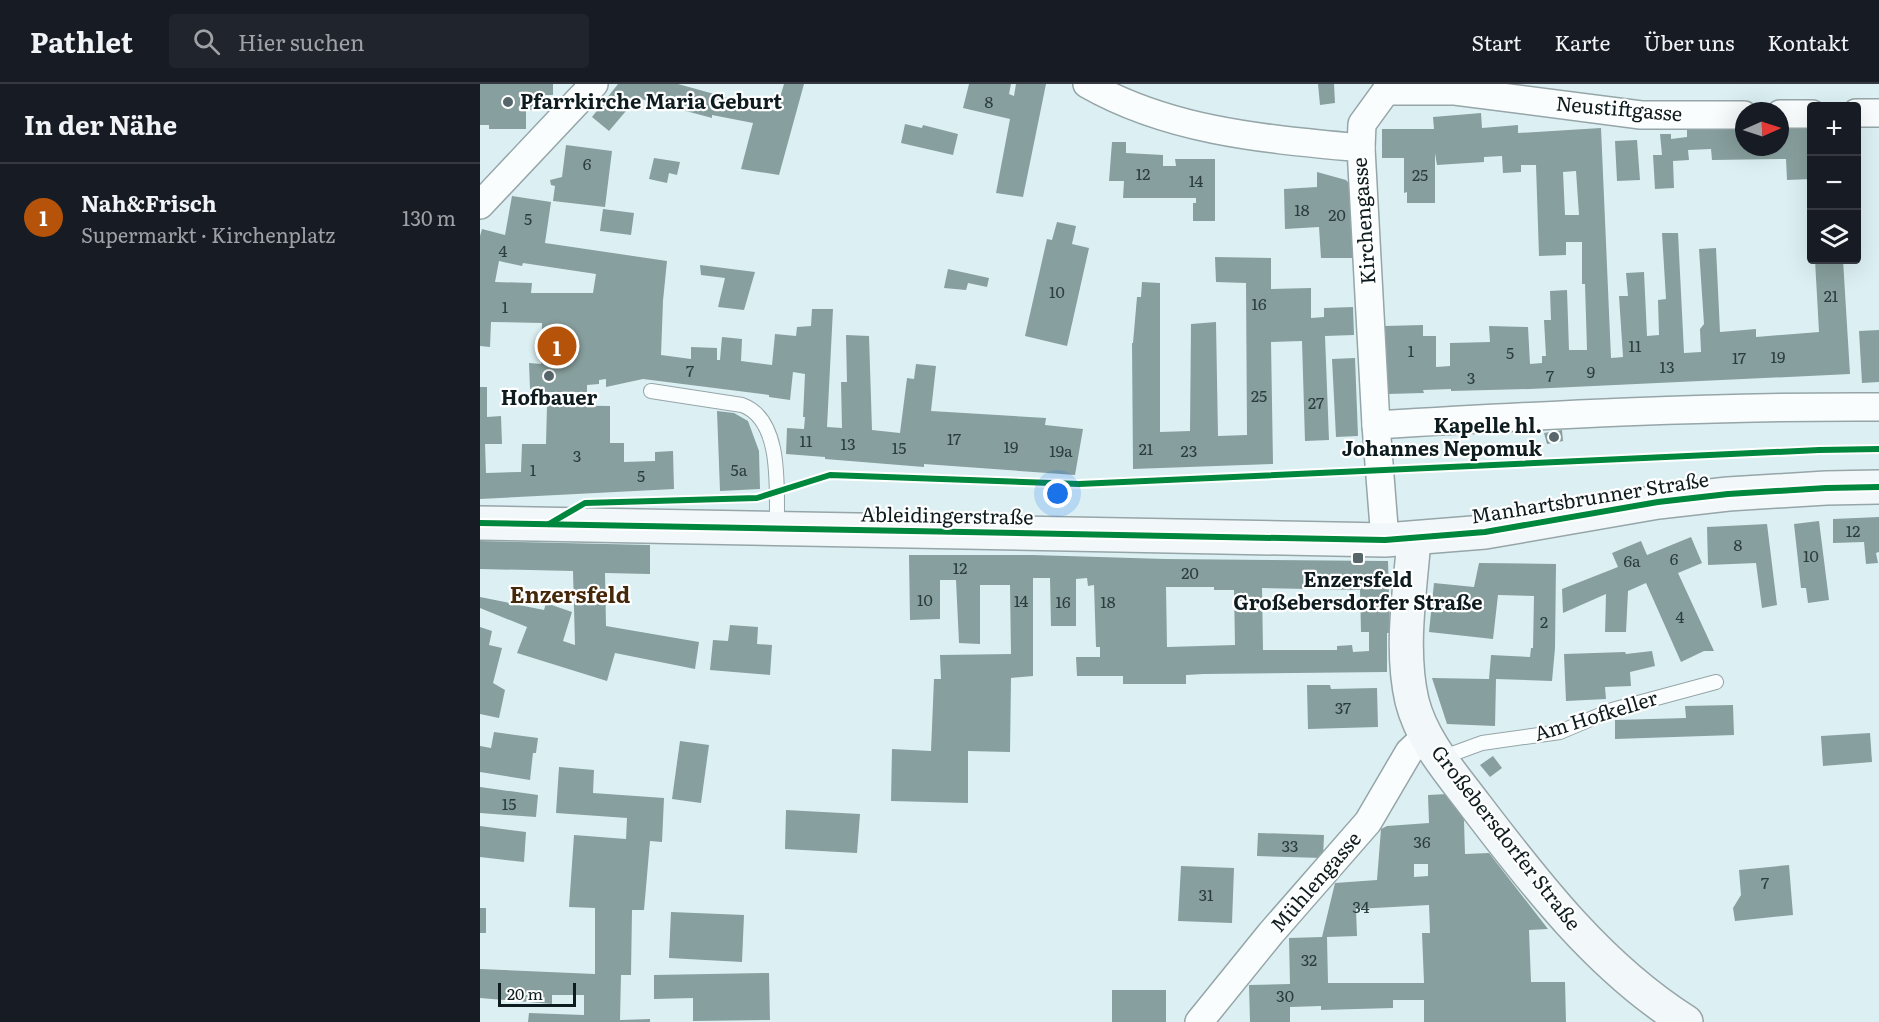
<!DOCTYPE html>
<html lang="de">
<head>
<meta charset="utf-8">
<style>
	body { margin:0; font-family:Literata,serif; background:#20242c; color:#f1f3f6 }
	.controls { position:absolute; right:18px; top:18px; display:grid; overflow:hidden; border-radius:6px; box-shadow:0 6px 24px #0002 }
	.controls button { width:54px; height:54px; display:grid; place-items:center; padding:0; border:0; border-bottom:2px solid #363941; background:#171b24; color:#f1f3f6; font:30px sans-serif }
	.compass { position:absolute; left:1255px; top:18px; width:54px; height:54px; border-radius:50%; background:#171b24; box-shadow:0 6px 24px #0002; rotate:87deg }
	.scale { position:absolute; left:18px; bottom:15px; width:78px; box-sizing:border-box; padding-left:6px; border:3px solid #0e1c1f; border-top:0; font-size:16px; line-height:21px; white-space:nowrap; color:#0e1c1f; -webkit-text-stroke:4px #fff; paint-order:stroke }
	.you { position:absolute; left:578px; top:410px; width:21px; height:21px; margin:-15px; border:4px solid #fff; border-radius:50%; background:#1a73e8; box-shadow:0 0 0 9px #1a73e833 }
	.badge { display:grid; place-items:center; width:39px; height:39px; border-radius:50%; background:#b45309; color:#fff; font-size:20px; font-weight:700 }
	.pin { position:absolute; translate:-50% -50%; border:3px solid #fff; box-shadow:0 2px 6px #0006 }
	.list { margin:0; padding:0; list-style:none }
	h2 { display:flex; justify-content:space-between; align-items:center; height:78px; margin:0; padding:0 24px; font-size:26px }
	h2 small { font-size:20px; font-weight:400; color:#9ea1a6 }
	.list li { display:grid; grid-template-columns:39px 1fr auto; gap:18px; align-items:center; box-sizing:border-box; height:108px; padding:0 24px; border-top:2px solid #363941 }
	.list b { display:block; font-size:22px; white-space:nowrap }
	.list p { margin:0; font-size:20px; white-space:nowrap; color:#9ea1a6 }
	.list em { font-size:20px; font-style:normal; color:#9ea1a6 }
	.icon { flex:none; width:33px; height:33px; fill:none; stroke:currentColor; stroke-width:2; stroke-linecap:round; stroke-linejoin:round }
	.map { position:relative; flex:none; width:1399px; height:938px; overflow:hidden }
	header { display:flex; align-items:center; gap:36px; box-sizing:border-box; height:84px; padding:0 30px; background:#171b24; border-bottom:2px solid #363941 }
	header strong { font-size:28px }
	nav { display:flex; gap:33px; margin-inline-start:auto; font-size:21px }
	.search { width:420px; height:54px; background:#20242c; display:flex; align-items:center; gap:15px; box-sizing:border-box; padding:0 21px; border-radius:6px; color:#9ea1a6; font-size:22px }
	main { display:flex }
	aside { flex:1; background:#171b24 }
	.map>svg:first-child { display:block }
</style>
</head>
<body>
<header>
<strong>Pathlet</strong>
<div class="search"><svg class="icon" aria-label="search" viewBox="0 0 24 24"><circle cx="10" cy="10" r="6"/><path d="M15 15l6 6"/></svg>Hier suchen</div>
<nav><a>Start</a><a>Karte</a><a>Über uns</a><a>Kontakt</a></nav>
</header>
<main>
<aside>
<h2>In der Nähe<small></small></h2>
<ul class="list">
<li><span class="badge">1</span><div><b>Nah&amp;Frisch</b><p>Supermarkt · Kirchenplatz</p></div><em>130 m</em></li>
</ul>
</aside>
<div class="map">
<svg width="1399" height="938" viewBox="0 0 1399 938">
	<rect width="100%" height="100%" fill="#dcf0f4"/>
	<g fill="#879f9e" fill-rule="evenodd">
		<path d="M0 0H73V11H56V26H46V45H9V41H0Z"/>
		<path d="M138 0H198L296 27 304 0H324L299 91 261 85 273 39 232 31V34L157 14 129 47 112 33Z"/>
		<path d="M489 0H531L529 10 534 12 536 0H566L543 113 516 109 530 35 483 24Z"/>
		<path d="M838 0H854L855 19 840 21Z"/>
		<path d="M1001 29 1002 44 1038 41V49L1121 44 1131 274 1143 273 1139 212H1148L1146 189 1164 188 1167 252 1179 251 1178 216 1186 215 1182 149H1198L1204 269 1221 268 1220 245 1224 240 1219 165 1236 164 1240 248 1276 245V253L1339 248 1335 176H1363L1370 290 1050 305 971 307V305L943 306 944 309 907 310 905 242 943 241V252H956V283L970 282V259L1010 258 1009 242 1048 243 1050 280 1062 279V272H1066L1064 236H1071L1070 207 1087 206 1089 266H1107L1105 200H1102V158H1086V171L1059 172 1056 81H1041V88L1023 89 1022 72 1004 73V78L957 81 955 69V119H927V108L924 109V74H902V45H954L953 33ZM1096 87 1099 131H1085L1083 88Z"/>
		<path d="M425 40 442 44 443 41 478 50 473 71 421 59Z"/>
		<path d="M1230 42V46L1263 45 1264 63H1300V45L1332 44V95L1307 96 1306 75 1232 76 1231 65 1208 66 1209 76 1193 77 1194 104 1175 105 1173 71H1182L1180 50H1191V55L1207 53V44Z"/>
		<path d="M1157 56 1160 96 1137 97 1135 57Z"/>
		<path d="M632 58H646V69L683 71V82H696L695 75H735V137H713V119H716V114H643L644 97H629Z"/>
		<path d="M86 61 132 67 125 123 73 117 75 102 71 101 70 96 82 93Z"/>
		<path d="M174 74 200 78 197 91 189 89 187 99 169 95Z"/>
		<path d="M837 88 866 96 872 103 876 174H841L839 143 805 145 804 105 837 103Z"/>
		<path d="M32 112 71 118 65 159 187 177 183 217 181 271 211 275V263L237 264V276H240L242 253 262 255 261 277 292 281 295 250 316 252 317 243 331 242 332 225H353L347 343 362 344 361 298H367L366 251 389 252 392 346 420 349 427 294 434 295 436 280 456 282 451 327 566 334 565 341 603 345 595 391 444 380V383L345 375V373L306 370 307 344 324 345 325 333H323L325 290 313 288 310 316 289 313V311L163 295 126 303V295L119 296V300L107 301V308H61V305H50L49 279 61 280 62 239 11 238 10 263 0 262V152L2 145 25 151ZM19 177 42 182 43 179 116 190 113 209H51L52 199 15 198Z"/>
		<path d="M123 125 154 129 151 151 120 147Z"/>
		<path d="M577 138 596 142 592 160 609 164 587 262 545 252 567 155 572 156Z"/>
		<path d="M735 173 791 174V205L831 204V234L844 233V224L873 223 874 251 845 252 849 356 825 357 822 257 791 258 793 380 653 385 652 259H653L657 213H661L662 198 680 199V348L710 347 711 240 736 238 738 352 767 351 766 199 736 198Z"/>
		<path d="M220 181 275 188 264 226 238 223 245 194 221 191Z"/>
		<path d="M468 185 509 194 507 203 488 199 486 206 464 204Z"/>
		<path d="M1399 246V298L1382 299 1379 247Z"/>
		<path d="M875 274 878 352 856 353 852 275Z"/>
		<path d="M0 303H7V333L21 332 22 360H5L6 389 41 388 42 360H66L67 321 130 322V359H144V378L175 377V368L193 367 194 405 0 415Z"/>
		<path d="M237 327 254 329 268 337 279 367 280 405 240 407Z"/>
		<path d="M1082 346 1083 357 1067 360 1064 349Z"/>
		<path d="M1399 433V468L1396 469 1398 479 1386 480 1384 458 1353 459V435Z"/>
		<path d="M1339 437 1349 516 1328 519 1326 504H1321L1314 440Z"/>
		<path d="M1287 440 1297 521 1282 524 1276 479 1228 481 1227 443Z"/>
		<path d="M1211 453 1222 479 1198 489 1234 567H1224L1201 578 1166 499 1148 507 1146 548H1125L1126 510 1083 529 1082 505 1138 483 1132 469 1161 457 1167 471Z"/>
		<path d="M0 457 170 461V490L125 489 126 542 219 558 215 585 135 569 127 597 37 569 47 543 0 524V513L64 526 66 519 92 528 83 557 95 561 93 487 0 485Z"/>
		<path d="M429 471H553L685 475 908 477 910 549H907V588L724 590 706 591V600H643V592H597L596 573H620V563H616L614 501 608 502 607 494 596 495V542H571L570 494H553V592L531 594 530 668 488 667V719L411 717 412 665 451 667 454 595H461L460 571 531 570 530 501H500V560L479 559 476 496H460V535L430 536ZM686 503H734V506H754L755 561 687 563ZM782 504 880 506 881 548H889V567L873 568 872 561 857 562V566H783Z"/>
		<path d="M999 479 1076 480 1075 564 1072 597 1016 595 1015 642 967 640 952 594 1009 595 1011 571 1050 573 1051 564H1053L1054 512 1018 511 1013 555 949 548 954 499 994 503Z"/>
		<path d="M250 541 278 543 277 560 292 561 290 591 230 586 233 556 248 557Z"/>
		<path d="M0 543 12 547 9 561 22 564 13 599 25 606 19 634 0 630Z"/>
		<path d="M1172 567 1175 582 1150 588 1151 602 1125 603 1126 615 1086 617 1084 570 1145 568 1146 570Z"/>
		<path d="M827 601H850L851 605 897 604 898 643 828 645Z"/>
		<path d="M1253 621 1254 651 1135 655V636L1206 634 1205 622Z"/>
		<path d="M14 648 58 654 56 669H53L50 696 0 688V662L11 664Z"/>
		<path d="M1390 649 1392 678 1343 682 1341 652Z"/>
		<path d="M200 657 229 661 221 719 192 715Z"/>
		<path d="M1013 672 1022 684 1010 693 1000 681Z"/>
		<path d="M79 683 114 686 113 709 184 714 182 758 170 757 164 826H152L151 891H141L140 936 170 935V938H48L49 929 104 931V911H72V920L0 914V885L115 890V824L89 823 94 751 146 755 147 734 76 729Z"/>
		<path d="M0 703 58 711 56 733 0 729Z"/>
		<path d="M967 710 984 736 985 770 1009 769 1068 845 1049 846 1051 898H1085L1086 938H944V916H913V924L841 926V922L810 923V938H770L769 901 810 900 809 854 842 853 855 799 897 796 901 745 907 742 949 739 948 711ZM934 780H948V792L934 793ZM949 821 950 849H942L944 899H848L847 853 877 852 876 825Z"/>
		<path d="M306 726 380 730 377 769 305 765Z"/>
		<path d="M0 742 46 748 44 778 0 773Z"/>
		<path d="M778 749 844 751 843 774 777 772Z"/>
		<path d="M1309 781 1313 831 1255 837 1253 824 1261 811 1259 786Z"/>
		<path d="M701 782 754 784 752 839 698 837Z"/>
		<rect x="0" y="824" width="6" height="25"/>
		<path d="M191 828 264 831 262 878 189 874Z"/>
		<path d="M289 889 290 936 213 937V914L174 915V891Z"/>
		<rect x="632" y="906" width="54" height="32"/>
	</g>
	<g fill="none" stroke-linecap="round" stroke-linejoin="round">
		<g stroke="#95a5a8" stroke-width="16">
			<g id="lane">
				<path d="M171 307 262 321C304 336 296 409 297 445"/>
				<path d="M961 674 1002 659 1080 648 1132 626 1236 598"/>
			</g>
		</g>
		<g stroke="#95a5a8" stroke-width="30">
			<g id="street">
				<path d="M607 0C691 48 787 55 881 64L896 341 905 456"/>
				<path d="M906 7H975L1161 31H1264"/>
				<path d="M1376 29H1399"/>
				<path d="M1300 30H1332"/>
				<path d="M881 64 882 40 911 0"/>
				<path d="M0 121 114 0"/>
				<path d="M896 341C1063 331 1232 322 1399 323"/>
				<path d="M719 938 791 849 888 738 929 668 946 652"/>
			</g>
		</g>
		<g stroke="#95a5a8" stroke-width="36">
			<g id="secondary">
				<path d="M0 439 905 456 1005 448 1178 418 1248 410 1346 404 1399 403"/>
				<path d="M934 455C930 508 920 565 932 617 942 657 971 689 995 721 1056 801 1120 884 1206 938"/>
			</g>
		</g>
		<use href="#lane" stroke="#fafdfd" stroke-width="14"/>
		<use href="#street" stroke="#fafdfd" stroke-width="27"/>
		<use href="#secondary" stroke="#f2f7f9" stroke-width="33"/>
		<g stroke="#fff" stroke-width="10">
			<g id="cycleway">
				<path d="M0 439 905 456 1005 448 1178 418 1248 410 1346 404 1399 403"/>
				<path d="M69 440 105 419 277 414 350 391 599 400 1339 366 1399 365"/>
			</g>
		</g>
		<use href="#cycleway" stroke="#00873e" stroke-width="6"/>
	</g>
	<g fill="#56666a" stroke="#fff" stroke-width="2">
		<circle cx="28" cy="18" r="6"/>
		<circle cx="69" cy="292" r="6"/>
		<circle cx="1074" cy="353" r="6"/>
		<rect x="872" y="468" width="12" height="12" rx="3"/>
	</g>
	<g text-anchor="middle" stroke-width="4.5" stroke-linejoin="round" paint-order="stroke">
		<g font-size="16" fill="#2c3d3f">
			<text x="509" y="24">8</text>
			<text x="107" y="86">6</text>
			<text x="663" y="96">12</text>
			<text x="940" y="97">25</text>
			<text x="716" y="103">14</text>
			<text x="822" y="132">18</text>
			<text x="857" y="137">20</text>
			<text x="48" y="141">5</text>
			<text x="23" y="173">4</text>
			<text x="577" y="214">10</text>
			<text x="1351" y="218">21</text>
			<text x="779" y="226">16</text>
			<text x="25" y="229">1</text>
			<text x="1155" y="268">11</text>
			<text x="931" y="273">1</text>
			<text x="1030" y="275">5</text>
			<text x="1298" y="279">19</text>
			<text x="1259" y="280">17</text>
			<text x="1187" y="289">13</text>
			<text x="210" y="293">7</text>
			<text x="1111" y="294">9</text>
			<text x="1070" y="298">7</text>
			<text x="991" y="300">3</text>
			<text x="779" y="318">25</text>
			<text x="836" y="325">27</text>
			<text x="474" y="361">17</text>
			<text x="326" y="363">11</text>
			<text x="368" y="366">13</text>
			<text x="531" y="369">19</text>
			<text x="419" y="370">15</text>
			<text x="666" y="371">21</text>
			<text x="581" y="373">19a</text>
			<text x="709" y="373">23</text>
			<text x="97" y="378">3</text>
			<text x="53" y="392">1</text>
			<text x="259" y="392">5a</text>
			<text x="161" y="398">5</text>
			<text x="1373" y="453">12</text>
			<text x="1258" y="467">8</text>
			<text x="1331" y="478">10</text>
			<text x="1194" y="481">6</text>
			<text x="1152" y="483">6a</text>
			<text x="480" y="490">12</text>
			<text x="710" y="495">20</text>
			<text x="445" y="522">10</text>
			<text x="541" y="523">14</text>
			<text x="583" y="524">16</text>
			<text x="628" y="524">18</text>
			<text x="1200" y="539">4</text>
			<text x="1064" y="544">2</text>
			<text x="863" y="630">37</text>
			<text x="29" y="726">15</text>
			<text x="942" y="764">36</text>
			<text x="810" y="768">33</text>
			<text x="1285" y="805">7</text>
			<text x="726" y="817">31</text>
			<text x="881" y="829">34</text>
			<text x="829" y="882">32</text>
			<text x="805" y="918">30</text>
		</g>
		<g font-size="20" font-weight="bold" fill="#0e1c1f" stroke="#fff">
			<text x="40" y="25" text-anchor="start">Pfarrkirche Maria Geburt</text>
			<text x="69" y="321">Hofbauer</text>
			<text x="1062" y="349" text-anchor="end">Kapelle hl.<tspan x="1062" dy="23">Johannes Nepomuk</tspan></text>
			<text x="878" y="503">Enzersfeld<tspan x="878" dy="23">Großebersdorfer Straße</tspan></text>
		</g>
		<g font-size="20" fill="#0e1c1f" stroke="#fff">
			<text transform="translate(1139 25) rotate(5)" y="7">Neustiftgasse</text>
			<text transform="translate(884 137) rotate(-94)" y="7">Kirchengasse</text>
			<text transform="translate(1110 414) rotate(-9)" y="7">Manhartsbrunner Straße</text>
			<text transform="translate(467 432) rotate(1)" y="7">Ableidingerstraße</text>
			<text transform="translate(1116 632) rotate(-17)" y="7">Am Hofkeller</text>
			<text transform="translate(1026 754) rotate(52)" y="7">Großebersdorfer Straße</text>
			<text transform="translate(836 798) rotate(-49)" y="7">Mühlengasse</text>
		</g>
		<g font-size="22" font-weight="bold" fill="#45280a" stroke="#fff">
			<text x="90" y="519">Enzersfeld</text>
		</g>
	</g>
</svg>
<div class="controls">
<button>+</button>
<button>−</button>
<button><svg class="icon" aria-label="layers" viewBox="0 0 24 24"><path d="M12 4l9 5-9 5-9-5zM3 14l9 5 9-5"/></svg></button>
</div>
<svg class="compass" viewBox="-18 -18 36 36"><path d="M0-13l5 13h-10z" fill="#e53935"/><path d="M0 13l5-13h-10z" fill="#9ea1a6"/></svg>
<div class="scale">20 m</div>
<div class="you"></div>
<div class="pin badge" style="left:77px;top:262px">1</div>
</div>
</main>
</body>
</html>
